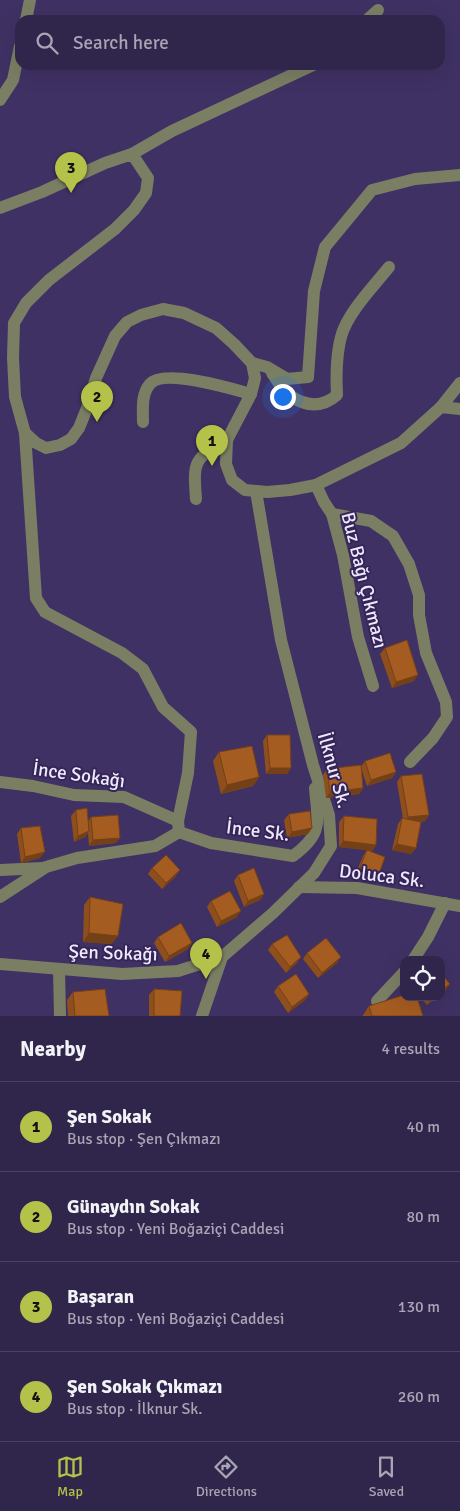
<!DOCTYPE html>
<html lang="en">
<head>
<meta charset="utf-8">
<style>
	body { margin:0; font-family:Signika,sans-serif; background:#382d52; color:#f1f3f6 }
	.controls { position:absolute; right:15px; bottom:15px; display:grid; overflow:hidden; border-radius:10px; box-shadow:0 5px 20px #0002 }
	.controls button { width:45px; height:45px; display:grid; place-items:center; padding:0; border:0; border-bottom:1px solid #4b4263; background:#30254b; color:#f1f3f6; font:25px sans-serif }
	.you { position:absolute; left:282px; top:396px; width:18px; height:18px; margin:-12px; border:4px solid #fff; border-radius:50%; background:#1a73e8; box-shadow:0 0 0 8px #1a73e833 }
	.badge { display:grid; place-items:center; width:32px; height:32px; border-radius:50%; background:#b4c24a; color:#111; font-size:16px; font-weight:700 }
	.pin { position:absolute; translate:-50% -41px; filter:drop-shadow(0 1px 2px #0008) }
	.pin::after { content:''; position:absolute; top:26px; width:18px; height:15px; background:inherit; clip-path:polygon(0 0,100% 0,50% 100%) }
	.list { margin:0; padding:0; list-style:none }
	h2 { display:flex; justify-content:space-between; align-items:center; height:65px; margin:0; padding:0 20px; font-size:21px }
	h2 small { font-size:16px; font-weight:400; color:#a8a5b5 }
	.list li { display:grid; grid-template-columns:32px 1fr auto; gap:15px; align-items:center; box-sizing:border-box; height:90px; padding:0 20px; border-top:1px solid #4b4263 }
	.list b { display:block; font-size:19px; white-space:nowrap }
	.list p { margin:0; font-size:16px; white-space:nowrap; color:#a8a5b5 }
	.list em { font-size:16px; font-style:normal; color:#a8a5b5 }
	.icon { flex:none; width:28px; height:28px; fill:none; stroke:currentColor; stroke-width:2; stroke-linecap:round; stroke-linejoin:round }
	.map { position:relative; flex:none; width:460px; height:1016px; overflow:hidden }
	.search { position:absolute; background:#30254b; box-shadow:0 5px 20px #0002; left:15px; right:15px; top:15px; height:55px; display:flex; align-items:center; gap:12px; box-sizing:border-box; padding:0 18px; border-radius:15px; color:#a8a5b5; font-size:19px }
	.sheet { height:425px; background:#30254b }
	nav { display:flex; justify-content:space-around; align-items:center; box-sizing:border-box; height:70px; border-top:1px solid #4b4263; background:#30254b; font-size:14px; color:#a8a5b5 }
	nav a { display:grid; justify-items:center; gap:2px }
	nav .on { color:#b4c24a }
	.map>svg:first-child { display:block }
</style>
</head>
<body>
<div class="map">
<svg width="460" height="1016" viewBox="0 0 460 1016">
	<rect width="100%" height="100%" fill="#403164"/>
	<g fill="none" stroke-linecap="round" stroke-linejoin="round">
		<g stroke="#7a7f64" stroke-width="12">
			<path d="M26 20 30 0"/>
			<path d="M367 20 378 10"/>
			<path d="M0 100 13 80 20 46"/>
			<path d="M132 154 172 131 313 65"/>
			<path d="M0 208 42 192 105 163 132 154 148 178 146 193 134 210 115 229 49 280 26 303 14 323 13 358 15 397 25 433 36 443 46 448 60 445 71 439 79 428 87 408 96 378 115 336 127 322 141 315 163 309 184 313 216 328 234 344 252 363 255 378 251 394 227 440 226 464 232 480 245 490 267 492 290 490 316 485 401 443 441 407 460 409"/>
			<path d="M252 363 267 367 287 379 308 377 314 291 325 247 372 190 415 179 460 175"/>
			<path d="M272 373C277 380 282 390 289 395 306 407 322 408 337 395 336 375 336 356 341 337 347 313 374 286 389 267"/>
			<path d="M441 407 460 383"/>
			<path d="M143 422C143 410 141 394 150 384 163 368 233 389 251 394"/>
			<path d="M25 433 36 598 45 612 122 653 143 669 163 707 191 732 188 773 178 821 179 832"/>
			<path d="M316 485 324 502 332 514 343 555 358 637 373 686"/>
			<path d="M196 499C193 460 194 459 227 440"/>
			<path d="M332 514 371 521 393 536 409 564 419 595V615L426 653 446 702 447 717 433 738 410 762"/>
			<path d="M0 782 33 786 74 795 124 797 178 821"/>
			<path d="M179 832 211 843 293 856C323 834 318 823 315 788"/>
			<path d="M0 870 43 868"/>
			<path d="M299 887 357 888 460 906"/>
			<path d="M0 897 46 867 77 858 155 846 179 832"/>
			<path d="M413 960 428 937 445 903"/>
			<path d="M0 964 122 974 178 971 222 957"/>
			<path d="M59 969 60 1016"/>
			<path d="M377 1001 404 972"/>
			<path d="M202 1016 222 957 273 913 314 873 331 846 329 815 313 765 281 640 256 491"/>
		</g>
	</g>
	<g fill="#8e4f1c">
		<path d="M385 648 414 681 392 688 380 654Z"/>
		<path d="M267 735 291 768 287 774H266L263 741Z"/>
		<path d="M219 752 259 777 253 786 221 794 213 761Z"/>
		<path d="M365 761 396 772 392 778 367 786 361 768 363 788 359 794 326 798 323 775 327 769 361 767Z"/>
		<path d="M401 776 429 815 425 821 418 822 416 848 411 854 392 850 398 824 402 818 403 819 397 782Z"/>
		<path d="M76 810 88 821 91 817 120 838 115 843 89 846 88 833 85 837 74 842 71 816Z"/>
		<path d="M289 814 312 828 308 834 287 838 284 820Z"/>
		<path d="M344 816 376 845 372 851H370L379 874 374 880 356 873 363 856 367 850 339 847V822Z"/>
		<path d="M21 828 40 858 21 863 17 834Z"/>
		<path d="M152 868 176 876 162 889 148 874Z"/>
		<path d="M238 875 264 894 260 900 244 907 234 881Z"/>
		<path d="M90 897 112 944 83 942 84 905Z"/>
		<path d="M211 901 237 917 217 927 207 907Z"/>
		<path d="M158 937 192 943 188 949 165 962 154 943Z"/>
		<path d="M272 944 297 963 286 973 268 950Z"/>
		<path d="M307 953 337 963 318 978 303 959Z"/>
		<path d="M278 986 309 994 305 1000 288 1013 274 992Z"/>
		<path d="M154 989 180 1016H149V995Z"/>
		<path d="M73 992 109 1016H68L67 1000Z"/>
		<path d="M420 997H437L427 1005Z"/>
		<path d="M369 1006 423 1016H363V1015Z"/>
	</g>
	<g fill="#744017">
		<path d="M418 675 414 681 392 688 396 682Z"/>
		<path d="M270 768H291L287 774H266Z"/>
		<path d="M396 772 392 778 367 786 371 780Z"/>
		<path d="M259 777 253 786 221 794 227 785Z"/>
		<path d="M363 788 359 794 326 798 330 792Z"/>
		<path d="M429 815 425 821 404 823 408 817Z"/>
		<path d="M312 828 308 834 287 838 292 832Z"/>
		<path d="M89 831 85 837 74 842 78 836Z"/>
		<path d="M120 838 115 843 89 846 93 840Z"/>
		<path d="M343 841 376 845 372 851 339 847Z"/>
		<path d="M397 844 416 848 411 854 392 850Z"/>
		<path d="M45 852 40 858 21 863 25 857Z"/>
		<path d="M360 867 379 874 374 880 356 873Z"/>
		<path d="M180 870 176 876 162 889 166 883Z"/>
		<path d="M264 894 260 900 244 907 248 901Z"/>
		<path d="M241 911 237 917 217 927 221 921Z"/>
		<path d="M89 933 118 936 112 944 83 942Z"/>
		<path d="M192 943 188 949 165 962 169 956Z"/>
		<path d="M301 957 297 963 286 973 290 967Z"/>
		<path d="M341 957 337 963 318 978 322 973Z"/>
		<path d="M450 984 446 990 441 994V991Z"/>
		<path d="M309 994 305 1000 288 1013 292 1007Z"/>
		<path d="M434 997H437L427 1005 432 999Z"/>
	</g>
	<g fill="#a55c21" stroke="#744017">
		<path d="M407 640 418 675 396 682 385 648Z"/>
		<path d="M267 735H290L291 768H270Z"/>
		<path d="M252 746 259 777 227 785 219 752Z"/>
		<path d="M390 753 396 772 371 780 365 761Z"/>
		<path d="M361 765 363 788 330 792 327 769Z"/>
		<path d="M422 774 429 815 408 817 401 776Z"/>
		<path d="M87 808 89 831 78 836 76 810Z"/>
		<path d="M310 811 312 828 292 832 289 814Z"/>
		<path d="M118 815 120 838 93 840 91 817Z"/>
		<path d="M344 816 377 819 376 845 343 841Z"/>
		<path d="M402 818 421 822 416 848 397 844Z"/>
		<path d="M40 826 45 852 25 857 21 828Z"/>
		<path d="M367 850 385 857 379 874 360 867Z"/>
		<path d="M166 855 180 870 166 883 152 868Z"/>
		<path d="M254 868 264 894 248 901 238 875Z"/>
		<path d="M230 891 241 911 221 921 211 901Z"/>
		<path d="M90 897 123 904 118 936 89 933Z"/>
		<path d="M181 923 192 943 169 956 158 937Z"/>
		<path d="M287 935 301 957 290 967 272 944Z"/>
		<path d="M326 938 341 957 322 973 307 953Z"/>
		<path d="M441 973 450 984 441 991Z"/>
		<path d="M296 974 309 994 292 1007 278 986Z"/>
		<path d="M105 989 109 1016H75L73 992Z"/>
		<path d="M154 989 182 991 180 1016H154Z"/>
		<path d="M404 995V997H417L423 1016H372L369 1006Z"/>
	</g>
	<g text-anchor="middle" stroke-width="4" stroke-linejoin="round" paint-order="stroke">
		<g font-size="19" fill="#eeeafd" stroke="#362658">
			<text transform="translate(365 580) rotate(76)" y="7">Buz Bağı Çıkmazı</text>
			<text transform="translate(335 770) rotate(74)" y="7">İlknur Sk.</text>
			<text transform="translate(79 774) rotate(8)" y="7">İnce Sokağı</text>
			<text transform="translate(258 830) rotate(7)" y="7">İnce Sk.</text>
			<text transform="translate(382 875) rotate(7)" y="7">Doluca Sk.</text>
			<text transform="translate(113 952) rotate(2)" y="7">Şen Sokağı</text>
		</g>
	</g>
</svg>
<div class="controls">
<button><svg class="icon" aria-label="locate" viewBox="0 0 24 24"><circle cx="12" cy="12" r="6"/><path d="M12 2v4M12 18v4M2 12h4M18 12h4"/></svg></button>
</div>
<div class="you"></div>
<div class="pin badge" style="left:212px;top:466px">1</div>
<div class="pin badge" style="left:97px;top:422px">2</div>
<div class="pin badge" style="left:71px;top:193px">3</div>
<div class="pin badge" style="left:206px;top:979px">4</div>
<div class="search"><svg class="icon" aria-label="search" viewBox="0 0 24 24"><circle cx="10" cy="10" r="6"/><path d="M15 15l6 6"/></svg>Search here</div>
</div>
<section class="sheet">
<h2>Nearby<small>4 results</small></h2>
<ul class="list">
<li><span class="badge">1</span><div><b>Şen Sokak</b><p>Bus stop · Şen Çıkmazı</p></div><em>40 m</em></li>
<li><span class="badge">2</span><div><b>Günaydın Sokak</b><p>Bus stop · Yeni Boğaziçi Caddesi</p></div><em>80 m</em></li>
<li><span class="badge">3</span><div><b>Başaran</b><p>Bus stop · Yeni Boğaziçi Caddesi</p></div><em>130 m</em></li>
<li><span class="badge">4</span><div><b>Şen Sokak Çıkmazı</b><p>Bus stop · İlknur Sk.</p></div><em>260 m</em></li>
</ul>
</section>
<nav>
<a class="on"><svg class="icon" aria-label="map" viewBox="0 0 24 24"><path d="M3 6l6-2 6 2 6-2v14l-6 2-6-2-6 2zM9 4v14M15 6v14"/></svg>Map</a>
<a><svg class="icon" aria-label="directions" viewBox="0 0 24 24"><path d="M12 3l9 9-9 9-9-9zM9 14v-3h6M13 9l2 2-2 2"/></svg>Directions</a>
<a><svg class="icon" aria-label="saved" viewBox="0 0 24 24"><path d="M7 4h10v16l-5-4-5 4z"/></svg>Saved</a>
</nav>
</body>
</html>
